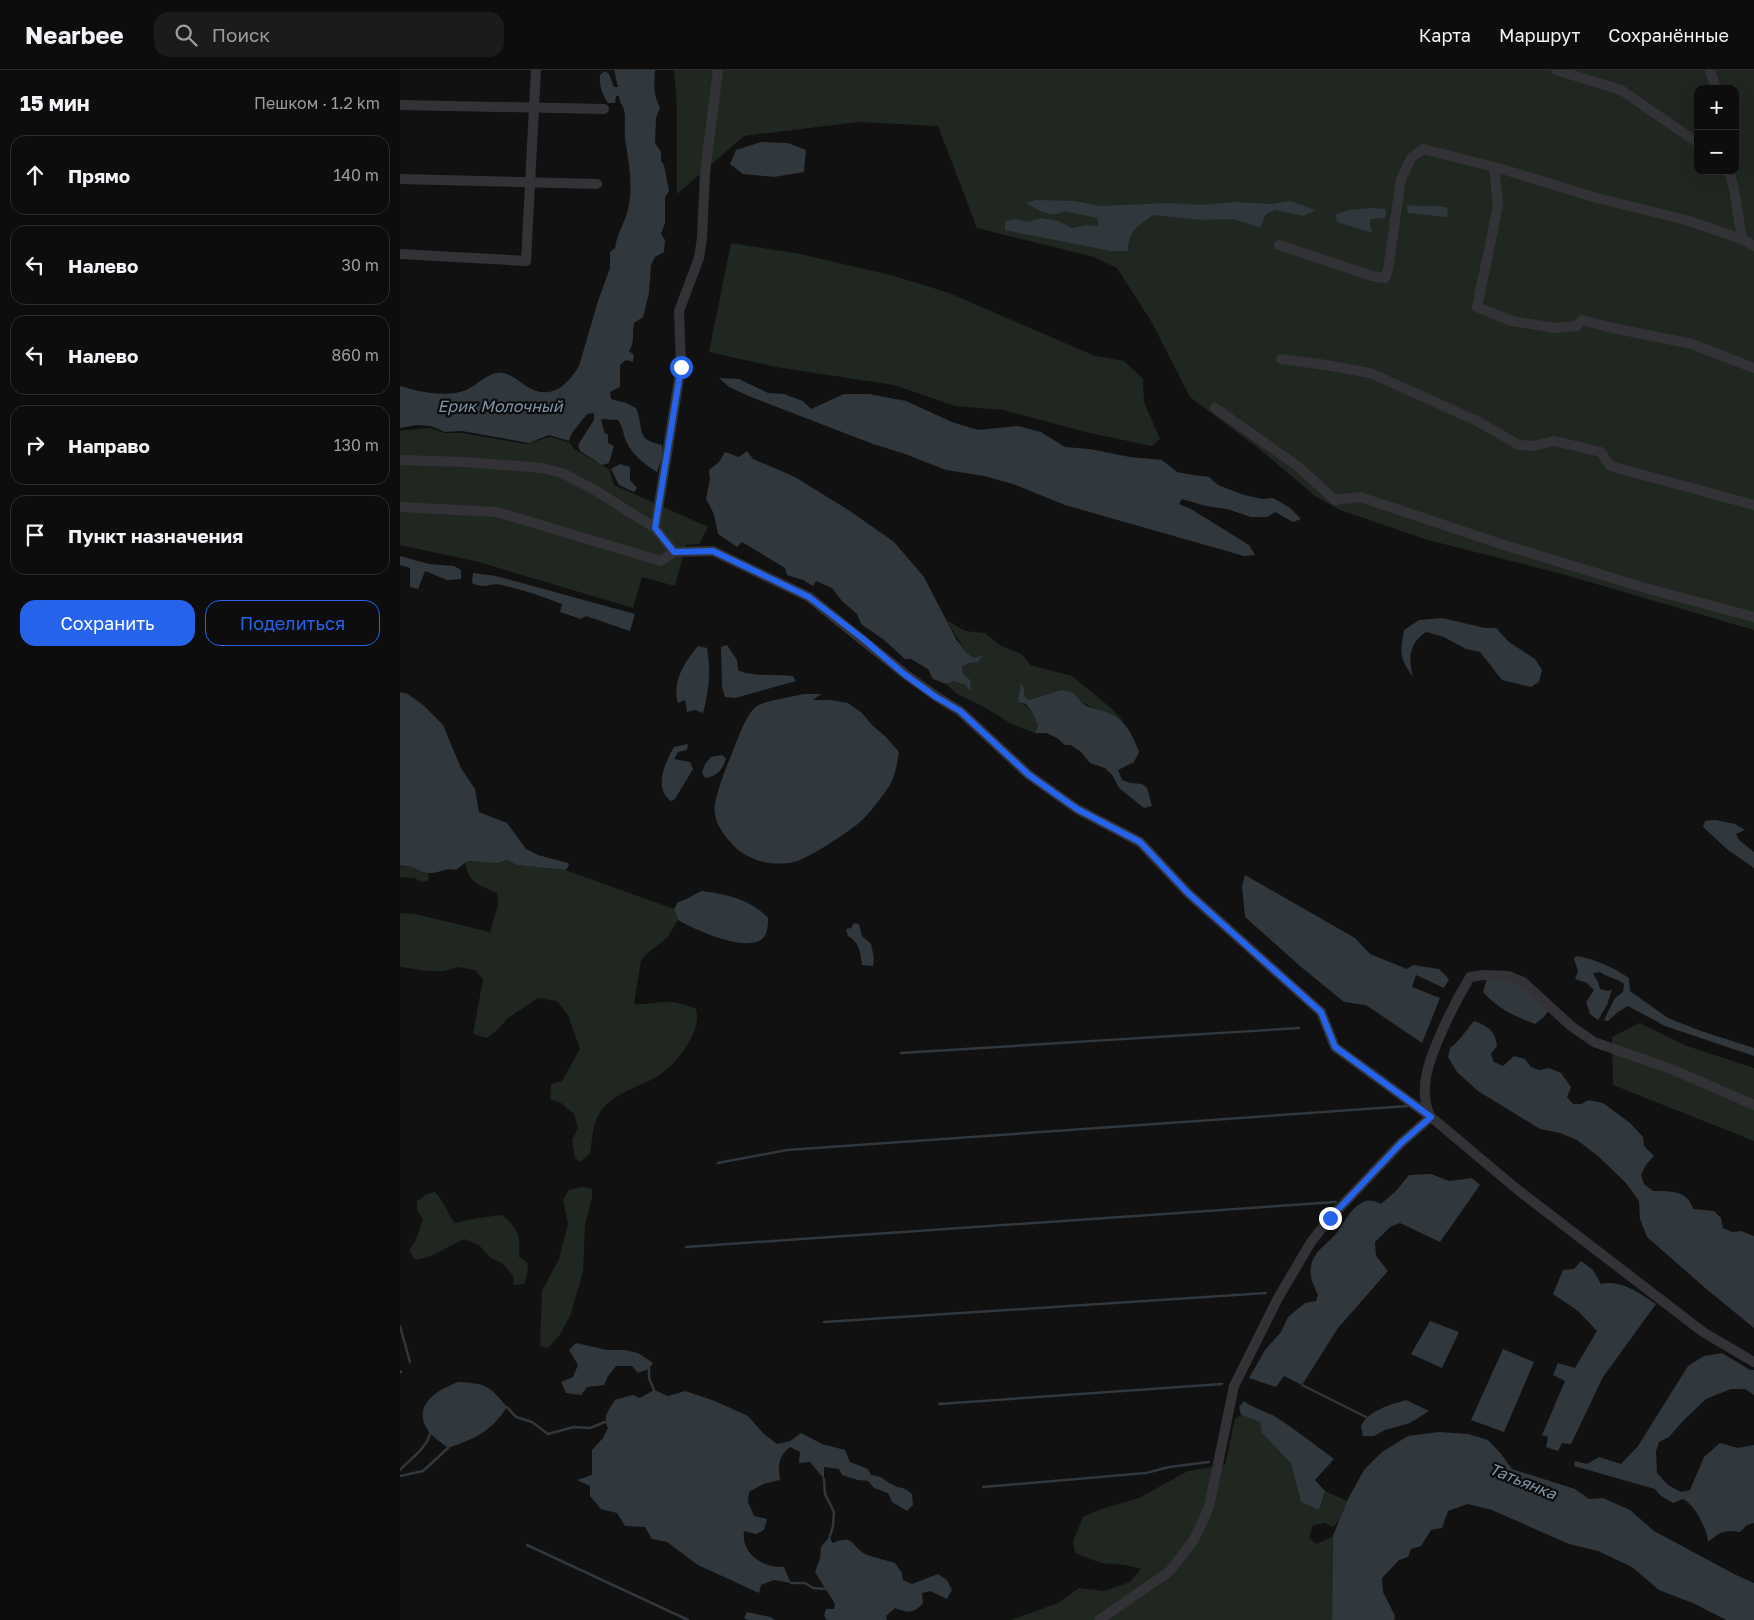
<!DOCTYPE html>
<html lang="ru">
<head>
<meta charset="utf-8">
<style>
	body { margin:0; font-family:"Golos Text",sans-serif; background:#1b1b1c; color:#f1f3f6 }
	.controls { position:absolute; right:15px; top:15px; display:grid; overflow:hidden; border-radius:10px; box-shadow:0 5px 20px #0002 }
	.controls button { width:45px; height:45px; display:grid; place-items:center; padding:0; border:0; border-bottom:1px solid #2d2d2e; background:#0d0d0e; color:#f1f3f6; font:25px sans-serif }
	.stop { position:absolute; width:15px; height:15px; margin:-11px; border:4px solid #2563eb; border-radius:50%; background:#fff }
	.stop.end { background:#2563eb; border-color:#fff; box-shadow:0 1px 5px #0008 }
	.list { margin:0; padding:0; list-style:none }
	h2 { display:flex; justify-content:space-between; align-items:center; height:65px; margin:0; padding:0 20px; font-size:21px }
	h2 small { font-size:16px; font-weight:400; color:#9a9c9e }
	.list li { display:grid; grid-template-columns:32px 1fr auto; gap:15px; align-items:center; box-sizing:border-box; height:80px; margin:0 10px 10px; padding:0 10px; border:1px solid #2d2d2e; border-radius:15px }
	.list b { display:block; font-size:19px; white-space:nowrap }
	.list em { font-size:16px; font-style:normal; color:#9a9c9e }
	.actions { display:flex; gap:10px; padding:15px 20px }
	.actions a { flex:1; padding:11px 0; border:1px solid #2563eb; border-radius:15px; text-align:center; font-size:18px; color:#2563eb }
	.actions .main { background:#2563eb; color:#fff }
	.icon { flex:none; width:28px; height:28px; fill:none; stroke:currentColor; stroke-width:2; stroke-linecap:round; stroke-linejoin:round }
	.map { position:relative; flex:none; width:1354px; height:1550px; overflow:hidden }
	header { display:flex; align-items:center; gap:30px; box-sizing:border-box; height:70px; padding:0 25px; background:#0d0d0e; border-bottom:1px solid #2d2d2e }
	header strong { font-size:24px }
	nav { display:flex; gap:28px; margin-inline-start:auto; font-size:18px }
	.search { width:350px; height:45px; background:#1b1b1c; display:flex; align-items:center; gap:12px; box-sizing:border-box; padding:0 18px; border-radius:15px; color:#9a9c9e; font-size:19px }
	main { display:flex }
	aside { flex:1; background:#0d0d0e }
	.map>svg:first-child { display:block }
</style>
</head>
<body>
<header>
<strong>Nearbee</strong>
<div class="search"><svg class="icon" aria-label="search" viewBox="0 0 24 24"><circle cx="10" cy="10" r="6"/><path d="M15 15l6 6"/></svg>Поиск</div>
<nav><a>Карта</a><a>Маршрут</a><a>Сохранённые</a></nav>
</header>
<main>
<aside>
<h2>15 мин<small>Пешком · 1.2 km</small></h2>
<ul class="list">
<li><svg class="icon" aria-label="ahead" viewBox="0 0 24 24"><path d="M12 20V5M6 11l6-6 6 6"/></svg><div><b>Прямо</b></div><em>140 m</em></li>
<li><svg class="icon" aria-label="left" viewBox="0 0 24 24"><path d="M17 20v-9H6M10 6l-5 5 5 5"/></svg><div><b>Налево</b></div><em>30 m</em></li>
<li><svg class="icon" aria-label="left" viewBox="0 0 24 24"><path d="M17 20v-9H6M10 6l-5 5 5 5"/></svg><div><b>Налево</b></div><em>860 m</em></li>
<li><svg class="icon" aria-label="right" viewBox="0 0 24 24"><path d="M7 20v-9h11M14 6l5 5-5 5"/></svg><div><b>Направо</b></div><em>130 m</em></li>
<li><svg class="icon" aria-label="arrive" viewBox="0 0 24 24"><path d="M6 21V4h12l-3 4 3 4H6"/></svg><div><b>Пункт назначения</b></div></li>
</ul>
<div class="actions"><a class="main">Сохранить</a><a>Поделиться</a></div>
</aside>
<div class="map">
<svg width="1354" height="1550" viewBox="0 0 1354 1550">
	<rect width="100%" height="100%" fill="#111112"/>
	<g fill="#202721" fill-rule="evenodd">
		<path d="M274 0H1354V560L1162 504 1028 470 940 440 915 426 858 378 790 327 751 251 717 198 694 187 577 158 538 56 458 52 344 66 277 124V36ZM1298 19H1335V101H1298Z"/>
		<path d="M331 173 400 184 494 206 549 223 695 286 724 291 743 309 744 332 760 369 752 376 690 363 603 340 555 336 494 315 376 297 309 282Z"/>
		<path d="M29 358 46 363H62L126 374 150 367 170 373 174 379 209 399 214 415 308 457 299 474 286 475 275 516 242 507 233 538 79 492 0 475V361Z"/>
		<path d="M546 550 565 561 585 563 601 576 622 584 630 595 672 606 711 638 724 652 712 644 696 640 661 620 629 630 624 626V618L618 632C630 635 633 644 638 655L635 663 610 653 584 637 557 624 546 614 554 611 565 615 570 621 563 604 562 597 569 593 578 592 583 585 574 588 567 583Z"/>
		<path d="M107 790 117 795 165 800 274 839 278 850 268 867 250 881 241 890 234 934C247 935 256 932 267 932 277 932 287 935 296 939 302 961 279 991 261 1004 241 1018 210 1022 198 1046 192 1056 192 1073 190 1084L180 1092 175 1088 172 1070 178 1058 174 1044 161 1033 150 1029 151 1014 162 1011 180 979 168 945 157 931 138 928 108 948 97 960 87 968 73 964 83 909 75 900 58 897 44 901H28L0 897V843L15 844 90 862 98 835 97 823C80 815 69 814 65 793 79 789 93 793 107 790Z"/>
		<path d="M8 796 28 804 29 807 27 811 21 812 15 808 0 807V797Z"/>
		<path d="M1239 953 1287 976 1354 998V1071L1213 1015 1212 967Z"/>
		<path d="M182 1117 192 1119V1127L185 1155 183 1202 170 1246 159 1266 148 1278 140 1276 142 1221 159 1189 168 1154 163 1130 169 1120Z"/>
		<path d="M35 1122C44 1131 47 1143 55 1153L78 1148 102 1145C118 1158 121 1167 119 1187L127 1192 128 1201 124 1214 114 1215 113 1206 102 1193 91 1188 79 1175 64 1169C48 1176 33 1188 15 1190L9 1180 15 1172 23 1149 17 1141V1131L27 1124Z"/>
		<path d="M841 1345 860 1352 878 1378 891 1393 901 1432 919 1440 925 1421 947 1431 940 1448 934 1457 924 1453 913 1455 909 1468 917 1474 933 1466 932 1550H611L658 1533 679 1518 704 1521 730 1512 741 1499 725 1495 701 1493 675 1483 673 1471 683 1447 701 1439 739 1428 788 1401 825 1395 835 1349Z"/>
	</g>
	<g fill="#30373d">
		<path d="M214 0H255C254 14 253 25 260 37L256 48 255 73 261 82V91L264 95 269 121 265 127V153L261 164 265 170 264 182 255 187 251 195 249 223 243 247 234 253C232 265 235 272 229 281L234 285 233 292 226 290 220 295V317L210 322 211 329 226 333 236 338C245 360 234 369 262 375V387L257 402C246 396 232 384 227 373 223 365 224 359 218 350L201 349 205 364H208V373L214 376 209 393 202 395 180 381 178 375 194 350V343L187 344 172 363 169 371 149 365 129 373 62 361 45 362 31 356 16 355 0 358V316C6 317 12 320 19 321 33 324 54 326 68 319 79 314 89 301 102 303 111 304 119 311 126 316 150 331 166 317 179 296L198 231 210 198V182L215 178C217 162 227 150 229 134 233 111 228 90 225 68 224 59 226 49 224 40 223 35 219 32 219 26H216L215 33H208C202 24 199 15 200 5L205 1 209 4 214 17H218Z"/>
		<path d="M361 72 388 73 406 80 404 102 374 107 343 104 330 94 336 80Z"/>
		<path d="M636 130 674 131 701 136 767 133 801 135 835 132 870 134 891 131 915 140 904 146 875 140 866 144 860 158 834 149 803 150 753 145C738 156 728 161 728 181H711L605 160V151L616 149 627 152 641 148 658 151 672 158 686 155 699 156 697 148 664 141C651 149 639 140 626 133Z"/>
		<path d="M1007 135C1021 137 1035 134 1048 138L1047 147 1008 143Z"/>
		<path d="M970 138 986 139 985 148 970 149V155L973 163 937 152 935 145 948 140Z"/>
		<path d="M319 308 339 309 368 323 384 324 403 331 411 339 444 324H469L506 331 552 352 578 360 618 356 641 362 665 377 689 379 730 387 762 390 777 402 793 405 809 407 818 415 844 425 863 429 873 428 889 437 901 449 893 452 875 442 867 447H851L827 439 806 436 782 429 779 434 791 439 849 475 855 485 844 486 665 435 613 414 584 406 546 400 505 384 473 374 351 327 329 317Z"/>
		<path d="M347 381 353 389 395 407 450 441 494 472 524 507 556 569 567 583 574 588 584 585 578 592 569 593 562 597 563 604 570 610 571 622 565 615 554 611 546 614 533 609 528 599 511 589H505L484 570 461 554 457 544 442 531 432 518 416 511 413 516 403 510 387 505 385 498 342 472 337 477 318 464 314 444 306 429 310 409 309 400 319 392 325 382 339 387Z"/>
		<path d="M220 394 230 397V410L237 418 234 422 219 415 211 399Z"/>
		<path d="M0 486 29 494 54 496 61 500V509L47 510 25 501 18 519 10 517V498L0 495Z"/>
		<path d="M73 503 96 506 235 544 230 561 186 546 181 549 160 542 162 534C142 526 123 520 102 515 90 512 87 520 72 513Z"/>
		<path d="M1042 548 1085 558H1096L1109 572 1135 589 1142 600 1139 612 1131 617 1102 610 1080 582 1066 579 1044 567 1026 562C1009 573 1008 589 1013 607 999 587 1000 584 1004 560L1019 550Z"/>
		<path d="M327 575 337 590 338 600C350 607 378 604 393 606L396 611 335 628 325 627 322 617 321 577Z"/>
		<path d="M298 576 307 578C311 600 309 621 303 643L295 640 287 642 285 630 278 633C272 611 284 593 298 576Z"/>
		<path d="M621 613 624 618V626L629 630 661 620 674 623C687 642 693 636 711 644 726 650 734 668 739 682L734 692 718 700 722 710 731 713 742 714 747 718 752 736 744 738 719 718 713 706 705 698 690 693 681 682 671 675H665L657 668 646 663H635L638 655 632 642 626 634 618 632Z"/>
		<path d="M0 622 8 624 23 635 43 655 61 698 75 719 79 742 107 753 126 779 138 785 168 793 169 796 165 800 117 795 107 790 97 793 70 791 65 793 56 800C46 797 38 804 28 803 17 802 13 794 0 796Z"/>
		<path d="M404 624H421L413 630H431L448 633 462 643 472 655 486 667 499 682C497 694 495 708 488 718 480 729 471 742 461 751 452 760 406 790 394 792 372 797 346 790 332 774 325 766 316 755 315 744 312 732 326 698 331 686 336 674 346 643 357 636 364 631 395 626 404 624Z"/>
		<path d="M288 674 287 680 278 682 274 689 290 692 293 699 275 729 271 731C253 718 265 693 274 677Z"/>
		<path d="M322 685 326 689C322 700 318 706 305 708L302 703 305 694 311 687Z"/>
		<path d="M1315 750 1335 754 1345 760 1336 764 1339 770 1354 782V798L1328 780 1303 757 1305 751Z"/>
		<path d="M845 805 955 868 970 884 1007 899 1013 895 1039 899 1049 909 1044 918 1016 905 1012 917 1040 928 1022 973 966 935 944 932 900 896 845 847 842 816Z"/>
		<path d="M302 821C326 824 352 830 368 848 368 854 368 862 364 867 349 885 294 859 278 850L274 839 278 832C287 830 294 824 302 821Z"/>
		<path d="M454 853 459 854 462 866 471 874 474 888 473 896 462 895C460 882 460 873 448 866L446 859 451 858Z"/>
		<path d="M1176 886C1196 889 1212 897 1229 908L1230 921 1268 948 1301 961 1354 978V986L1265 956 1228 936 1218 942 1208 951 1204 950 1215 928 1223 922 1224 914C1216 907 1209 909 1200 902L1193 903 1198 912 1200 919 1208 921 1212 919 1207 935 1198 950 1190 944 1186 932 1194 920 1187 913 1175 909 1178 901 1174 889Z"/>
		<path d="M1101 908 1119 913 1149 940 1144 947 1135 954C1114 946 1097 938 1083 922L1087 909Z"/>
		<path d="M1074 951C1087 956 1095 960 1097 976L1091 984 1094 992 1103 996 1114 986 1125 989 1131 997 1139 1000 1149 998 1161 1003 1171 1017 1167 1027 1173 1034H1181L1189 1030 1203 1033 1230 1053 1243 1067 1244 1076 1254 1086 1246 1095 1241 1105 1244 1114 1253 1121C1270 1121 1288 1120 1293 1139L1314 1141 1321 1148 1323 1158 1332 1162 1341 1161 1354 1166V1258L1304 1217 1247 1167 1240 1149 1239 1131 1226 1113 1198 1086 1177 1070 1160 1063 1140 1059 1078 1021 1057 1002 1048 987 1050 978C1058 973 1067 959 1074 951Z"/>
		<path d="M1031 1104 1049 1111 1072 1108 1080 1115 1040 1172 1000 1153 990 1157 975 1172 976 1186 988 1201 938 1258 902 1315 884 1306 876 1317 849 1308 865 1280 881 1262 888 1247 905 1233 916 1231 918 1225C913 1214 908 1205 912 1192 916 1180 927 1174 935 1165 944 1154 949 1139 963 1132 969 1129 975 1131 981 1134L996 1121 1009 1105Z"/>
		<path d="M1181 1191 1193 1200 1201 1214C1221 1209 1239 1223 1256 1234L1203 1307 1171 1374 1162 1373 1158 1381 1146 1377 1148 1367 1142 1365 1165 1311 1153 1305 1158 1293 1175 1298 1197 1261 1178 1241 1153 1224 1163 1200 1174 1199Z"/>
		<path d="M1030 1251 1059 1262 1042 1298 1011 1284Z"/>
		<path d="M176 1273 207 1280H225L238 1283 253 1293 249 1299 238 1303 232 1296H216L208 1306 204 1315 187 1317 181 1325 166 1323 161 1312 173 1307 178 1295 169 1280Z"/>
		<path d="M1103 1279 1134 1292 1104 1362 1071 1350Z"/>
		<path d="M1322 1283 1350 1300H1354V1325L1345 1319H1331L1306 1329 1282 1352 1269 1367 1259 1372 1256 1381 1257 1403 1268 1415 1281 1422 1290 1420 1304 1387 1320 1373 1338 1378 1354 1375V1453L1347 1455 1340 1462C1324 1459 1320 1462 1308 1472 1307 1459 1295 1435 1283 1429L1273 1433 1261 1426 1255 1419 1174 1396 1175 1391 1187 1394 1199 1387 1221 1394 1238 1376 1288 1296 1304 1286Z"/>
		<path d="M58 1312C85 1313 90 1316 107 1337 91 1362 74 1369 48 1378 42 1373 34 1368 29 1362 11 1336 35 1321 58 1312Z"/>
		<path d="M254 1320 268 1326 285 1321 315 1331 348 1346 364 1364 377 1374 390 1371 401 1363 422 1374 445 1380 450 1392 468 1399 471 1405C485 1407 483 1410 493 1415 502 1420 502 1415 512 1424L513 1435 507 1441 492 1432 488 1423 474 1418 468 1411 458 1410 442 1405 439 1399 424 1397V1409L410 1392 399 1393 400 1382 390 1377C378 1387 378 1395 380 1410L363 1414 349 1422 348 1432 354 1446 367 1449 364 1460 356 1464 344 1461C341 1484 363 1498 384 1497L391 1513 374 1510 361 1515 359 1523 298 1495 267 1472 252 1469 245 1457 225 1456 217 1443 201 1439 190 1426V1416L177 1410 192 1405V1380L203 1368 208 1358C202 1347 209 1340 215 1330L232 1325 240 1328Z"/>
		<path d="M1006 1330 1029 1341 1010 1353 985 1360 974 1366H963L961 1356C969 1340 989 1335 1006 1330Z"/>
		<path d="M844 1331C856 1340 864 1340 876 1347 896 1360 915 1375 934 1389L915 1410 925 1421 919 1440 901 1432 891 1393 862 1363 860 1352 841 1345 839 1337Z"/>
		<path d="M1039 1362 1068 1364 1088 1370 1102 1385 1112 1399 1175 1419 1189 1429 1203 1428 1230 1440 1254 1461 1336 1505 1354 1513V1550H1326L1295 1534 1259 1520 1232 1497 1198 1481 1169 1474 1092 1440 1068 1434 1048 1441 1042 1458 1031 1460 1021 1476 1011 1479 1008 1487 999 1490 982 1508 983 1522 995 1546 994 1550H932L933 1466 947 1431 964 1400 982 1382 1008 1366Z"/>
		<path d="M430 1466 432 1473C455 1464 450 1475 465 1484 469 1486 489 1491 495 1493L502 1503 503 1510 512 1514 538 1504 547 1510 552 1520 547 1529 530 1521 522 1523 523 1533C513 1544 508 1543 495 1538L486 1546 487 1550H427L424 1546 426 1539H434L435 1534 415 1502 420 1488 421 1477Z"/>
		<path d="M347 1542 370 1547 375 1550H348L344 1548Z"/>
	</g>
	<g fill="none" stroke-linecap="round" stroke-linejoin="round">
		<g stroke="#30373d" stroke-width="2.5">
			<path d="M501 983 899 958"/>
			<path d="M318 1093 387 1080 1008 1036"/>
			<path d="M286 1177 936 1132"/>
			<path d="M424 1252 866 1223"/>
			<path d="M0 1256 10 1292"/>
			<path d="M249 1299V1308L254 1320"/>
			<path d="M0 1301 1 1302"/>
			<path d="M902 1315 966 1347"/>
			<path d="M539 1334 822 1314"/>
			<path d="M107 1337 116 1347 132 1352 148 1364 174 1357 190 1358 205 1352"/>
			<path d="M0 1400C10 1389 26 1379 30 1364"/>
			<path d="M0 1406 23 1401 48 1378"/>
			<path d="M424 1409 425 1424 434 1442 433 1456 430 1466"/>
			<path d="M583 1417 746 1403 769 1397 809 1392"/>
			<path d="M127 1475 288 1550"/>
			<path d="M391 1513H405L413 1518 425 1519"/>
		</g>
		<g stroke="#333337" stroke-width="10">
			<path d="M1156 0 1221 20 1298 73"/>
			<path d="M1310 0 1316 19"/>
			<path d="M0 35 204 39"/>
			<path d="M1094 97 1098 136 1077 237 1112 251 1155 258 1177 256 1182 250 1208 257 1292 274 1354 298"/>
			<path d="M1329 101 1334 119 1342 169 1354 176"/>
			<path d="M0 109 197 114"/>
			<path d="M879 175 972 206 985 208 988 200 1001 109 1011 88 1023 79 1102 99 1197 128 1286 150 1342 169"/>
			<path d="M0 184 126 191 136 0"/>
			<path d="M881 289 926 295 970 303 1077 351 1119 375 1134 376 1154 371 1201 382 1210 396 1354 435"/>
			<path d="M815 338 896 395 935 430 960 427 1104 475 1245 518 1354 547"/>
			<path d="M0 390 65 392 142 398 162 403 193 419 255 458"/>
			<path d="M0 437 97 442 261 491 274 482 313 481 409 527 505 604 537 627 560 641 629 705 677 739 740 772 788 823 921 942 935 977 1031 1047 1118 1120 1303 1262 1354 1292"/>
			<path d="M274 482 255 458 281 297 279 241 299 188 302 168 305 103 318 0"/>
			<path d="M1030 1046C1026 1037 1024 1027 1025 1016 1026 988 1055 932 1070 907L1084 905 1108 906 1123 912 1171 956 1194 972 1271 999 1354 1035"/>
			<path d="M699 1550 770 1501 795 1468 809 1437 834 1316 878 1228 911 1172 930 1148 1001 1073 1031 1047"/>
		</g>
	</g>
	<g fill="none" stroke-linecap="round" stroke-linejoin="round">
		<path stroke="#2563eb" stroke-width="6" d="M281 297 255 458 274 482 313 481 409 527 462 568 504 604 536 627 560 641 629 705 677 739 740 772 788 823 921 942 935 977 1031 1047 1001 1073 930 1148"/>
	</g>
	<g text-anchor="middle" stroke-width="4.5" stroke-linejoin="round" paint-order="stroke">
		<g font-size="16" font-style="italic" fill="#7f94a9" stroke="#0c0c0d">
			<text x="100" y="342">Ерик Молочный</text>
			<text transform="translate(1123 1411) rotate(22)" y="6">Татьянка</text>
		</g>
	</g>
</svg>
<div class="controls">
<button>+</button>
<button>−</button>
</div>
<div class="stop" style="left:281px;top:297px"></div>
<div class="stop end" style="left:930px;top:1148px"></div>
</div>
</main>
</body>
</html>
